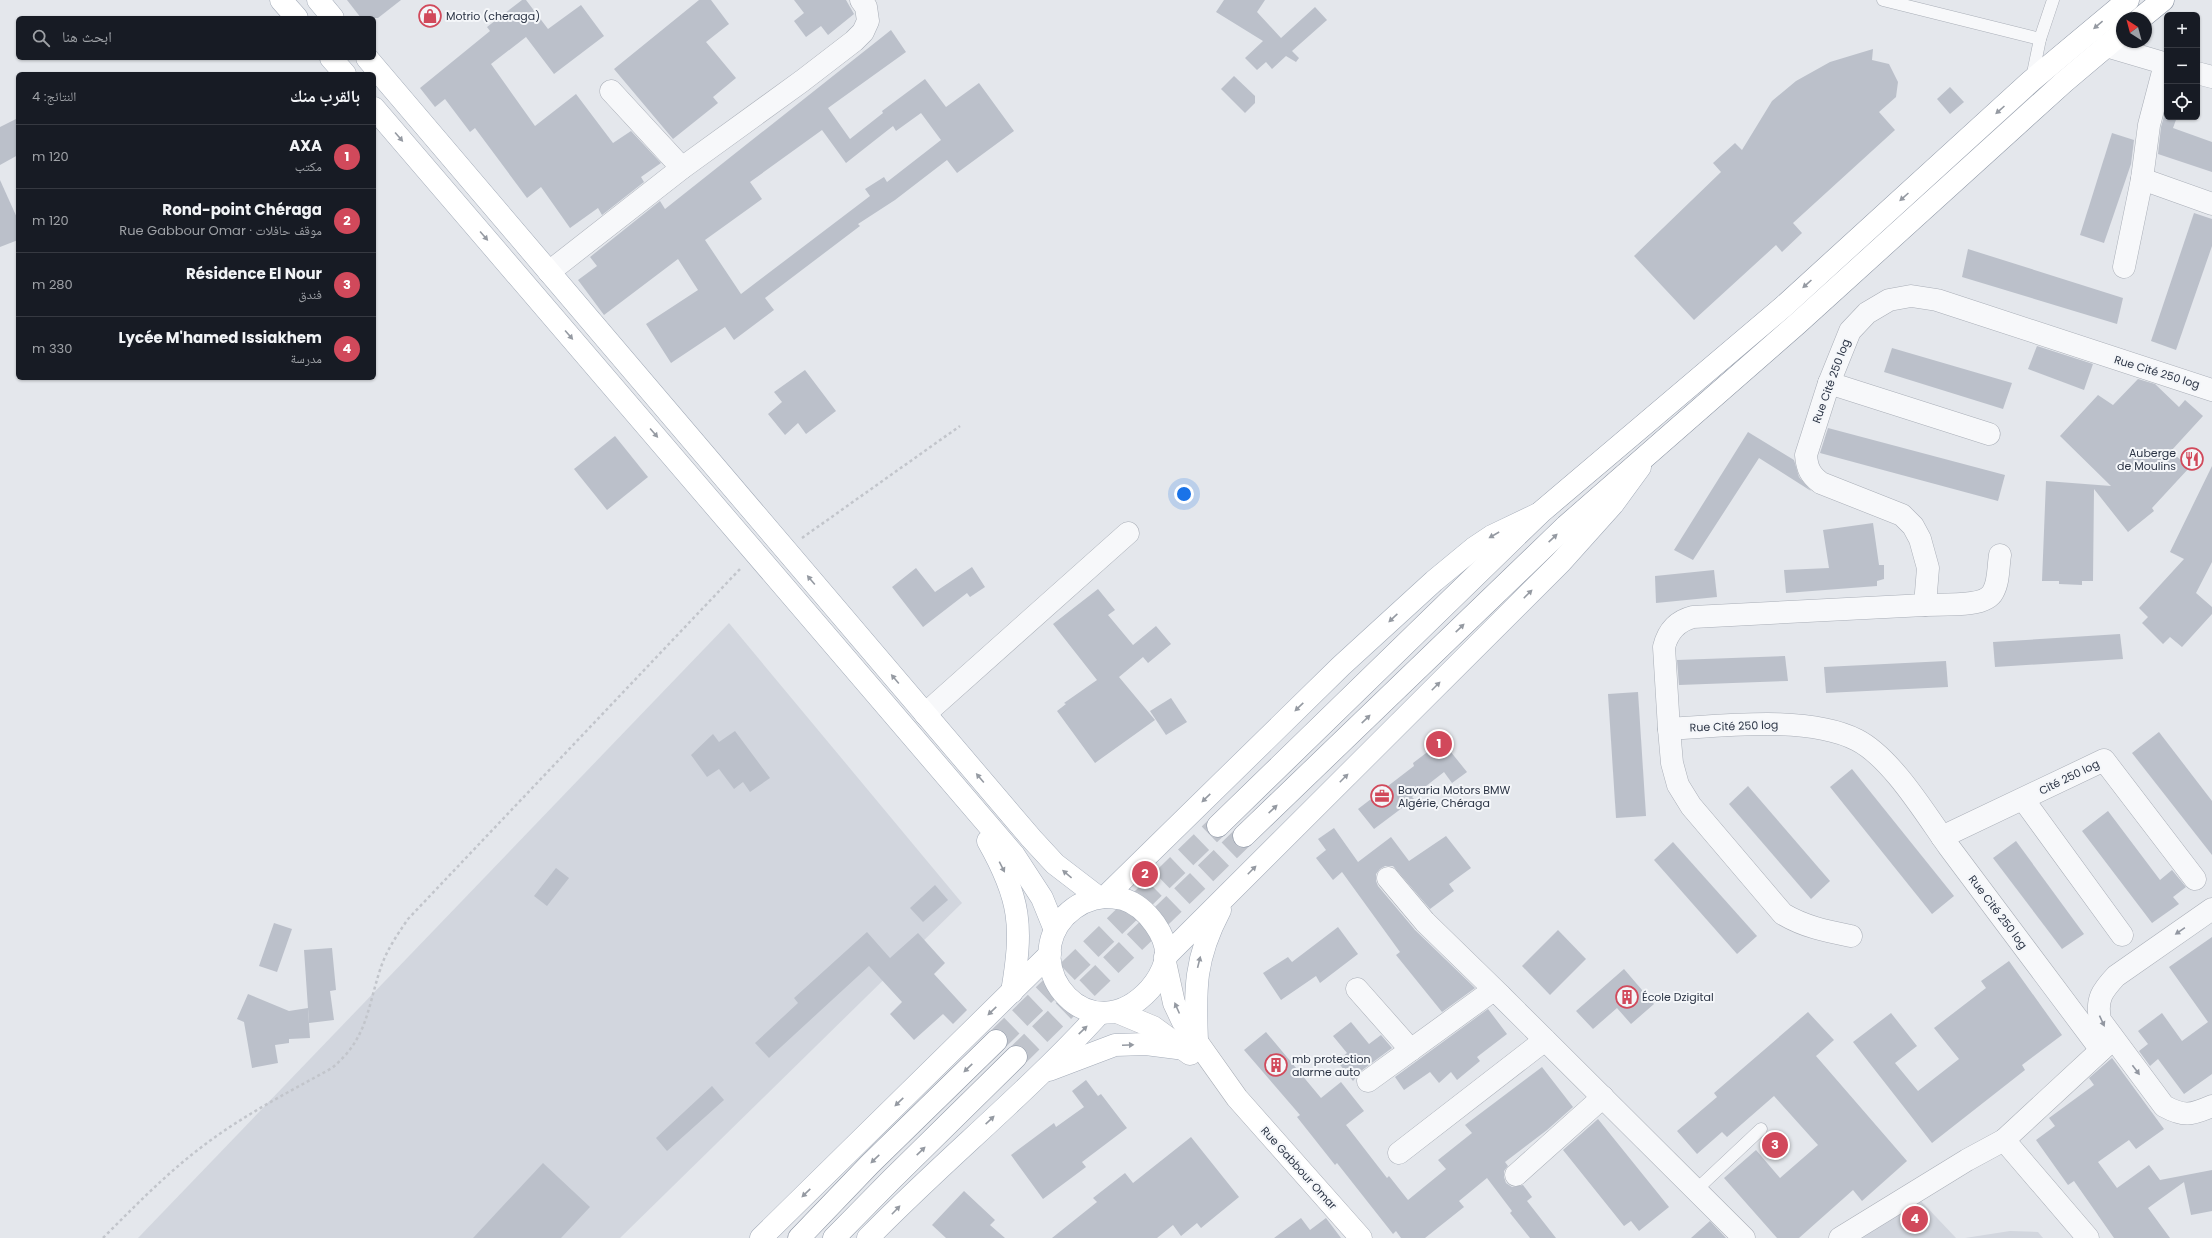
<!DOCTYPE html>
<html lang="ar">
<head>
<meta charset="utf-8">
<style>
	body { margin:0; font-family:Poppins,"Noto Naskh Arabic",sans-serif; background:#20242c; color:#f1f3f6; direction:rtl }
	.controls { position:absolute; right:12px; top:12px; display:grid; overflow:hidden; border-radius:6px; box-shadow:0 1px 3px #0004 }
	.controls button { width:36px; height:36px; display:grid; place-items:center; padding:0; border:0; border-bottom:1px solid #363941; background:#171b24; color:#f1f3f6; font:20px sans-serif }
	.compass { position:absolute; left:2116px; top:12px; width:36px; height:36px; border-radius:50%; background:#171b24; box-shadow:0 1px 3px #0004; rotate:324deg }
	.you { position:absolute; left:1184px; top:494px; width:14px; height:14px; margin:-10px; border:3px solid #fff; border-radius:50%; background:#1a73e8; box-shadow:0 0 0 6px #1a73e833 }
	.badge { display:grid; place-items:center; width:26px; height:26px; border-radius:50%; background:#d1495b; color:#fff; font-size:13px; font-weight:700 }
	.pin { position:absolute; translate:-50% -50%; border:2px solid #fff; box-shadow:0 1px 4px #0006 }
	.list { margin:0; padding:0; list-style:none }
	h2 { display:flex; justify-content:space-between; align-items:center; height:52px; margin:0; padding:0 16px; font-size:17px }
	h2 small { font-size:13px; font-weight:400; color:#9ea1a6 }
	.list li { display:grid; grid-template-columns:26px 1fr auto; gap:12px; align-items:center; box-sizing:border-box; height:64px; padding:0 16px; border-top:1px solid #363941 }
	.list b { display:block; font-size:15px; white-space:nowrap }
	.list p { margin:0; font-size:13px; white-space:nowrap; color:#9ea1a6 }
	.list em { font-size:13px; font-style:normal; color:#9ea1a6 }
	.icon { flex:none; width:22px; height:22px; fill:none; stroke:currentColor; stroke-width:2; stroke-linecap:round; stroke-linejoin:round }
	.map { position:relative; flex:none; width:2212px; height:1238px; overflow:hidden; direction:ltr }
	.search { position:absolute; background:#171b24; box-shadow:0 1px 3px #0004; left:16px; top:16px; width:360px; height:44px; display:flex; align-items:center; gap:10px; box-sizing:border-box; padding:0 14px; border-radius:6px; color:#9ea1a6; font-size:15px }
	.panel { position:absolute; background:#171b24; box-shadow:0 1px 3px #0004; left:16px; top:72px; width:360px; height:308px; border-radius:6px; direction:rtl }
	.map>svg:first-child { display:block }
</style>
</head>
<body>
<div class="map">
<svg width="2212" height="1238" viewBox="0 0 2212 1238">
	<rect width="100%" height="100%" fill="#e4e7ec"/>
	<g fill="#d2d6de">
		<path d="M729 623 962 903 620 1238H138Z"/>
		<path d="M1920 1200 1956 1238H1861Z"/>
		<path d="M2010 1231 2038 1232 2043 1238H1965Z"/>
	</g>
	<g fill="#bbc0ca" fill-rule="evenodd">
		<path d="M347 0H401L378 18H361Z"/>
		<path d="M522 0H526L548 29 581 5 604 36 554 74 526 37 491 64 535 126 576 94 613 143 631 131 661 163 641 177 644 182 602 215 598 208 570 228 541 187 527 198 475 128 470 132 445 99 435 107 420 88 490 31 487 27Z"/>
		<path d="M699 0H711L729 24 706 42 736 78 713 97 718 103 673 139 614 69Z"/>
		<path d="M794 0H846L854 14 828 35 821 26 806 37 794 21 804 13Z"/>
		<path d="M1224 0H1265L1257 12 1281 38 1315 7 1327 20 1292 51 1299 58 1296 62 1286 56 1272 69 1266 62 1257 70 1245 58 1263 41 1216 12Z"/>
		<path d="M891 30 906 52 828 108 850 139 883 113 882 111 925 79 946 107 979 83 1014 131 957 173 947 160 895 200 858 224 860 226 765 298 774 310 734 340 725 327 671 363 646 324 698 290 678 259 604 315 578 280 597 266 590 257 660 201 665 209ZM921 113 941 140 887 182 884 177 865 189 870 196 741 294 705 240 762 199 750 182 822 130 846 163 893 126 896 131Z"/>
		<path d="M1873 49 1872 60 1889 64 1898 82 1896 97 1879 112 1895 130 1793 223 1802 233 1782 252 1776 245 1694 320 1634 256 1721 172 1713 163 1735 143 1742 150 1772 101 1796 81 1830 62Z"/>
		<path d="M1234 76 1255 96V103L1245 113 1221 89Z"/>
		<path d="M1950 87 1964 102 1950 114 1937 99Z"/>
		<path d="M2167 106V117H2177L2173 128 2212 142V172L2158 154 2161 127Z"/>
		<path d="M18 118V155L0 165V127Z"/>
		<path d="M2112 133 2134 140 2131 164 2104 243 2080 235Z"/>
		<path d="M0 180 18 220V240L0 247Z"/>
		<path d="M2194 213 2212 219V246L2176 350 2151 341Z"/>
		<path d="M1968 249 2123 298 2117 324 1962 277Z"/>
		<path d="M2037 346 2093 364 2084 390 2028 369Z"/>
		<path d="M1892 348 2012 383 2003 409 1884 372Z"/>
		<path d="M805 370 836 411 806 434 798 423 785 435 768 414 782 402 774 392Z"/>
		<path d="M2138 379 2155 384 2179 407 2185 400 2203 416 2171 451 2189 468 2152 508 2154 511 2128 532 2094 489 2093 581H2082V585L2059 584V581H2042L2046 481 2111 486 2060 436 2098 395 2113 405Z"/>
		<path d="M1828 428 2005 475 1998 501 1820 453Z"/>
		<path d="M1748 432 1794 460 1799 477 1811 491 1759 458 1693 560 1674 550Z"/>
		<path d="M615 436 648 477 607 510 574 469Z"/>
		<path d="M2212 466V562L2196 593 2212 607V614L2182 647 2170 637 2163 644 2142 623 2148 617 2139 608 2184 559 2170 552Z"/>
		<path d="M1873 523 1879 565H1884V579L1877 581V586L1786 593 1784 570 1829 568 1823 530Z"/>
		<path d="M972 567 985 587 970 597 967 593 923 627 892 587 916 568 935 592Z"/>
		<path d="M1714 570 1717 597 1656 603 1655 576Z"/>
		<path d="M1098 589 1115 610 1108 615 1133 645 1156 626 1171 644 1148 663 1143 657 1119 677 1155 720 1095 763 1057 711 1066 704 1064 703 1097 680 1053 624Z"/>
		<path d="M2120 634 2123 659 1995 667 1993 642Z"/>
		<path d="M1785 656 1788 681 1679 685 1677 660Z"/>
		<path d="M1946 661 1948 687 1826 693 1824 667Z"/>
		<path d="M1638 692 1646 816 1616 818 1608 694Z"/>
		<path d="M1171 698 1187 722 1166 735 1150 711Z"/>
		<path d="M735 731 770 778 750 792 743 782 734 789 719 769 707 777 691 755 713 734 719 742Z"/>
		<path d="M2159 732 2212 801V855L2132 753Z"/>
		<path d="M1442 741 1467 772 1452 783 1444 772 1412 797 1414 799 1374 829 1358 809 1414 766 1413 763Z"/>
		<path d="M1852 769 1954 896 1932 914 1830 787Z"/>
		<path d="M1748 786 1830 881 1811 899 1729 804Z"/>
		<path d="M2108 811 2160 880 2172 870 2186 887 2173 897 2179 904 2152 923 2082 831Z"/>
		<path d="M1334 828 1358 862 1391 837 1409 861 1446 836 1471 868 1449 884 1454 891 1430 909 1393 866H1385L1380 869 1376 874V881L1378 886 1415 930 1475 988 1442 1012 1396 955 1400 952 1342 872 1333 880 1316 858 1326 850 1318 839Z"/>
		<path d="M2016 841 2084 934 2062 949 1993 858Z"/>
		<path d="M1673 842 1757 936 1737 954 1654 860Z"/>
		<path d="M556 868 569 878 547 906 534 896Z"/>
		<path d="M935 885 948 900 923 922 910 908Z"/>
		<path d="M274 923 292 929 277 972 259 966Z"/>
		<path d="M1338 927 1358 954 1320 983 1316 976 1281 1000 1263 973 1288 957 1292 962Z"/>
		<path d="M1558 930 1586 959 1550 995 1522 966Z"/>
		<path d="M867 932 890 958 918 933 945 963 934 974 967 1010 953 1024 943 1014 914 1040 890 1014 902 1002 869 966 769 1058 755 1043 798 1003 794 998Z"/>
		<path d="M2212 937V1074L2184 1094 2158 1059 2150 1066 2139 1051 2148 1044 2138 1031 2162 1013 2182 1041 2208 1022 2169 967Z"/>
		<path d="M332 948 336 990 330 991 334 1020 309 1023 304 950Z"/>
		<path d="M2009 961 2062 1035 2022 1065 2025 1070 1932 1143 1853 1042 1891 1013 1917 1046 1895 1063 1918 1091 1959 1059 1934 1028 1986 988 1981 981Z"/>
		<path d="M1624 969 1654 1004 1631 1024 1617 1008 1593 1029 1576 1011Z"/>
		<path d="M248 994 289 1011 308 1008 310 1038 289 1039V1043L275 1045 278 1063 252 1068 244 1022 237 1019Z"/>
		<path d="M1488 1009 1507 1034 1477 1057 1480 1061 1457 1080 1451 1072 1439 1083 1430 1072 1404 1090 1395 1077Z"/>
		<path d="M1808 1012 1834 1040 1816 1056 1907 1161 1862 1201 1853 1190 1799 1238H1777L1724 1178 1756 1150 1780 1178 1818 1145 1774 1096 1727 1137 1722 1132 1697 1154 1677 1131 1717 1097 1714 1093Z"/>
		<path d="M1351 1022 1369 1044 1381 1035 1392 1048 1361 1071 1353 1081 1337 1061 1347 1053 1333 1036Z"/>
		<path d="M1266 1032 1321 1098 1341 1082 1364 1111 1346 1125 1387 1178 1389 1176 1408 1200 1446 1169 1438 1160 1472 1133 1465 1125 1542 1067 1573 1107 1547 1130 1505 1162 1508 1166 1504 1171V1177L1506 1183 1512 1187 1523 1185 1532 1197 1527 1201 1556 1238H1530L1510 1213 1512 1211 1487 1178 1459 1201 1464 1207 1425 1238H1401L1396 1231 1393 1234 1337 1163 1335 1165 1297 1117 1300 1115 1244 1050Z"/>
		<path d="M2112 1058 2164 1129 2136 1149 2129 1140 2098 1162 2117 1188 2149 1165 2160 1180 2212 1170V1211L2191 1215 2184 1182 2148 1208 2170 1238H2114L2074 1181 2068 1185 2036 1140 2055 1126 2049 1118 2094 1085 2089 1078Z"/>
		<path d="M1086 1080 1098 1096 1101 1094 1127 1128 1082 1162 1086 1167 1043 1199 1011 1155 1054 1123 1056 1127 1084 1107 1072 1091Z"/>
		<path d="M712 1086 724 1100 667 1151 656 1138Z"/>
		<path d="M1598 1119 1669 1207 1639 1231 1631 1221 1624 1226 1563 1150Z"/>
		<path d="M1191 1137 1239 1197 1201 1228 1197 1223 1181 1236 1173 1225 1157 1238H1052L1097 1202 1093 1198 1125 1173 1133 1183Z"/>
		<path d="M543 1163 590 1207 561 1238H473Z"/>
		<path d="M964 1191 995 1220 990 1225 1005 1238H946L932 1225Z"/>
		<path d="M1301 1218 1310 1230 1326 1218 1341 1238H1274Z"/>
		<path d="M1710 1221 1726 1238H1691Z"/>
	</g>
	<g fill="none" stroke-linecap="round" stroke-linejoin="round">
		<g stroke="#bfc3cb" stroke-width="22" stroke-dasharray="22 11" stroke-linecap="butt">
			<path d="M996 1041 1218 826"/>
			<path d="M1016 1057 1244 836"/>
		</g>
		<g stroke="#a9aeb7" stroke-width="13">
			<g id="service">
				<path d="M1883 0 2040 39"/>
				<path d="M2032 78 2040 39 2053 0"/>
				<path d="M1696 1190 1761 1129"/>
			</g>
		</g>
		<g stroke="#a9aeb7" stroke-width="23">
			<g id="minor">
				<path d="M2106 46 2167 64"/>
				<path d="M2197 73 2212 77"/>
				<path d="M611 91 682 168"/>
				<path d="M2142 179 2212 204"/>
				<path d="M2124 267 2142 179 2149 125 2165 64"/>
				<path d="M549 272 682 168 802 81 854 41 863 32 868 21 866 7 861 0"/>
				<path d="M1829 383 1989 434"/>
				<path d="M1925 605C1942 604 1985 608 1993 592 1999 582 1998 567 2000 555"/>
				<path d="M925 714 1128 533"/>
				<path d="M1669 729 1672 763 1678 785 1691 806 1783 914C1805 927 1826 931 1851 936"/>
				<path d="M2023 799 2122 935"/>
				<path d="M1942 837 2104 760 2195 879"/>
				<path d="M1388 878 1425 922 1500 995"/>
				<path d="M2212 909 2116 976C2102 991 2096 999 2100 1020L2164 1106C2184 1117 2191 1115 2212 1106"/>
				<path d="M1357 989 1411 1050"/>
				<path d="M2101 1050C2050 982 2000 915 1949 847 1926 815 1892 758 1857 740 1808 715 1723 726 1669 729L1664 647C1668 631 1677 621 1693 617L1925 605 1928 568 1920 539 1913 526 1902 515 1821 483C1810 475 1807 468 1806 455L1829 383 1850 331 1867 313 1889 300 1911 296 1937 300 2212 390"/>
				<path d="M1368 1081 1492 991 1500 995 1744 1238"/>
				<path d="M2004 1140 2111 1041"/>
				<path d="M1399 1153 1545 1040"/>
				<path d="M1516 1175 1603 1097"/>
				<path d="M1840 1238 1967 1160 2004 1140 2088 1238"/>
			</g>
		</g>
		<g stroke="#a9aeb7" stroke-width="23">
			<g id="secondary">
				<path d="M1165 962 1174 1003 1183 1022 1237 1098 1361 1238"/>
				<path d="M1117 1012 1153 1027 1190 1054"/>
			</g>
		</g>
		<g stroke="#a3abb8" stroke-width="23">
			<g id="primary">
				<path d="M281 0 297 18"/>
				<path d="M318 0 333 18"/>
				<path d="M331 58 345 74"/>
				<path d="M367 58 1031 838 1055 864 1098 897"/>
				<path d="M374 108 1014 855 1042 898 1055 930"/>
				<path d="M988 841C1021 899 1023 927 1012 992"/>
				<path d="M1105 897 1341 666 1434 581 1474 548 1492 536 1538 514"/>
				<path d="M1105 897C1111 897 1118 898 1123 899 1146 906 1171 938 1165 962 1162 972 1156 982 1150 989 1090 1055 1017 968 1065 916 1076 905 1090 898 1105 897Z"/>
				<path d="M1165 957 1561 562 1613 504 1640 467"/>
				<path d="M1197 1042C1195 989 1194 959 1220 910"/>
				<path d="M1049 1070 1115 1045 1146 1044 1185 1049"/>
				<path d="M761 1238 1050 954"/>
				<path d="M868 1238C943 1161 1027 1093 1099 1014"/>
			</g>
		</g>
		<g stroke="#8b94a3" stroke-width="23">
			<g id="trunk">
				<path d="M2141 18 2163 0"/>
				<path d="M1218 826 1541 512 1783 307 2031 81 2128 0"/>
				<path d="M1244 836 1566 526 1797 324 2064 82 2122 33"/>
				<path d="M799 1238 870 1164 996 1041"/>
				<path d="M834 1238 891 1180 1016 1057"/>
			</g>
		</g>
		<g stroke="#c2c5cb" stroke-width="2.5" stroke-dasharray="3 3" stroke-linecap="butt">
			<path d="M802 538 960 426"/>
			<path d="M103 1238C134 1207 164 1176 199 1149 240 1117 287 1093 332 1068 367 1039 367 1010 380 970 386 951 397 935 408 919L740 569"/>
		</g>
		<use href="#service" stroke="#f7f8fa" stroke-width="12"/>
		<use href="#minor" stroke="#f7f8fa" stroke-width="22"/>
		<use href="#secondary" stroke="#fff" stroke-width="22"/>
		<use href="#primary" stroke="#fff" stroke-width="22"/>
		<use href="#trunk" stroke="#fff" stroke-width="22"/>
	</g>
	<defs><path id="oneway-solid" d="M-6-.8H1V-3.2L6.5 0L1 3.2V.8H-6Z"/></defs>
	<g fill="#959aa2">
		<use href="#oneway-solid" transform="translate(2098 25) rotate(140)"/>
		<use href="#oneway-solid" transform="translate(2000 110) rotate(138)"/>
		<use href="#oneway-solid" transform="translate(399 137) rotate(49)"/>
		<use href="#oneway-solid" transform="translate(1904 197) rotate(138)"/>
		<use href="#oneway-solid" transform="translate(484 236) rotate(49)"/>
		<use href="#oneway-solid" transform="translate(1807 284) rotate(138)"/>
		<use href="#oneway-solid" transform="translate(569 335) rotate(49)"/>
		<use href="#oneway-solid" transform="translate(654 433) rotate(49)"/>
		<use href="#oneway-solid" transform="translate(1494 535) rotate(150)"/>
		<use href="#oneway-solid" transform="translate(1553 538) rotate(-43)"/>
		<use href="#oneway-solid" transform="translate(811 580) rotate(-130)"/>
		<use href="#oneway-solid" transform="translate(1528 594) rotate(-45)"/>
		<use href="#oneway-solid" transform="translate(1393 618) rotate(137)"/>
		<use href="#oneway-solid" transform="translate(1460 628) rotate(-44)"/>
		<use href="#oneway-solid" transform="translate(895 679) rotate(-130)"/>
		<use href="#oneway-solid" transform="translate(1436 686) rotate(-45)"/>
		<use href="#oneway-solid" transform="translate(1299 707) rotate(136)"/>
		<use href="#oneway-solid" transform="translate(1366 719) rotate(-44)"/>
		<use href="#oneway-solid" transform="translate(980 778) rotate(-130)"/>
		<use href="#oneway-solid" transform="translate(1344 778) rotate(-45)"/>
		<use href="#oneway-solid" transform="translate(1206 798) rotate(136)"/>
		<use href="#oneway-solid" transform="translate(1273 809) rotate(-43)"/>
		<use href="#oneway-solid" transform="translate(1002 867) rotate(63)"/>
		<use href="#oneway-solid" transform="translate(1252 870) rotate(-45)"/>
		<use href="#oneway-solid" transform="translate(1067 874) rotate(-140)"/>
		<use href="#oneway-solid" transform="translate(1199 962) rotate(-76)"/>
		<use href="#oneway-solid" transform="translate(1177 1008) rotate(-114)"/>
		<use href="#oneway-solid" transform="translate(992 1011) rotate(136)"/>
		<use href="#oneway-solid" transform="translate(1083 1030) rotate(-44)"/>
		<use href="#oneway-solid" transform="translate(1128 1045) rotate(-2)"/>
		<use href="#oneway-solid" transform="translate(968 1068) rotate(136)"/>
		<use href="#oneway-solid" transform="translate(899 1102) rotate(136)"/>
		<use href="#oneway-solid" transform="translate(990 1120) rotate(-43)"/>
		<use href="#oneway-solid" transform="translate(921 1151) rotate(-44)"/>
		<use href="#oneway-solid" transform="translate(875 1159) rotate(136)"/>
		<use href="#oneway-solid" transform="translate(806 1193) rotate(136)"/>
		<use href="#oneway-solid" transform="translate(896 1210) rotate(-46)"/>
	</g>
	<g fill="#9196a0">
		<use href="#oneway-solid" transform="translate(2180 931) rotate(145)"/>
		<use href="#oneway-solid" transform="translate(2102 1021) rotate(65)"/>
		<use href="#oneway-solid" transform="translate(2136 1070) rotate(53)"/>
	</g>
	<defs>
		<g id="shop-ring" transform="scale(1.15)"><circle r="9.5" fill="#f4f6f9" stroke="#d1495b" stroke-width="1.5"/><path d="M-5-2.5h2.3a2.7 3.5 0 0 1 5.4 0H5L5.5 6h-11ZM-1.5-2.5h3a1.5 2.3 0 0 0-3 0Z" fill="#d1495b"/></g>
		<g id="restaurant-ring" transform="scale(1.15)"><circle r="9.5" fill="#f4f6f9" stroke="#d1495b" stroke-width="1.5"/><path d="M-5-6h1v4h1v-4h1v4h1v-4h1v5L-1.5 .5V6h-2V.5L-5-1ZM5-6V6H3V1.5H1.5Q1.5-4 5-6Z" fill="#d1495b"/></g>
		<g id="office-ring" transform="scale(1.15)"><circle r="9.5" fill="#f4f6f9" stroke="#d1495b" stroke-width="1.5"/><path d="M-6-3h4V-5.5h4V-3h4V5H-6ZM-1-4.5V-3h2v-1.5ZM-6 0V1H6V0Z" fill="#d1495b"/></g>
		<g id="building-ring" transform="scale(1.15)"><circle r="9.5" fill="#f4f6f9" stroke="#d1495b" stroke-width="1.5"/><path d="M-4-6H4V6H1V3H-1V6H-4ZM-2.5-4.3h1.7v1.8h-1.7ZM.8-4.3h1.7v1.8H.8ZM-2.5-1h1.7V.8h-1.7ZM.8-1h1.7V.8H.8Z" fill="#d1495b"/></g>
	</defs>
	<g fill-rule="evenodd">
		<use href="#shop-ring" x="430" y="16"/>
		<use href="#restaurant-ring" x="2192" y="459"/>
		<use href="#office-ring" x="1382" y="796"/>
		<use href="#building-ring" x="1627" y="997"/>
		<use href="#building-ring" x="1276" y="1065"/>
	</g>
	<g text-anchor="middle" stroke-width="4" stroke-linejoin="round" paint-order="stroke">
		<g font-size="11" fill="#2b3445" stroke="#f4f6f9" text-anchor="start">
			<text x="446" y="20">Motrio (cheraga)</text>
			<text x="2176" y="457" text-anchor="end">Auberge<tspan x="2176" dy="13">de Moulins</tspan></text>
			<text x="1398" y="794">Bavaria Motors BMW<tspan x="1398" dy="13">Algérie, Chéraga</tspan></text>
			<text x="1642" y="1001">École Dzigital</text>
			<text x="1292" y="1063">mb protection<tspan x="1292" dy="13">alarme auto</tspan></text>
		</g>
		<g font-size="11" fill="#2b3445" stroke="#f4f6f9">
			<text transform="translate(2157 372) rotate(17)" y="4">Rue Cité 250 log</text>
			<text transform="translate(1831 381) rotate(-70)" y="4">Rue Cité 250 log</text>
			<text transform="translate(1734 726) rotate(-2)" y="4">Rue Cité 250 log</text>
			<text transform="translate(2069 777) rotate(-26)" y="4">Cité 250 log</text>
			<text transform="translate(1998 912) rotate(53)" y="4">Rue Cité 250 log</text>
			<text transform="translate(1299 1168) rotate(48)" y="4">Rue Gabbour Omar</text>
		</g>
	</g>
</svg>
<div class="controls">
<button>+</button>
<button>−</button>
<button><svg class="icon" aria-label="locate" viewBox="0 0 24 24"><circle cx="12" cy="12" r="6"/><path d="M12 2v4M12 18v4M2 12h4M18 12h4"/></svg></button>
</div>
<svg class="compass" viewBox="-18 -18 36 36"><path d="M0-13l5 13h-10z" fill="#e53935"/><path d="M0 13l5-13h-10z" fill="#9ea1a6"/></svg>
<div class="you"></div>
<div class="pin badge" style="left:1439px;top:744px">1</div>
<div class="pin badge" style="left:1145px;top:874px">2</div>
<div class="pin badge" style="left:1775px;top:1145px">3</div>
<div class="pin badge" style="left:1915px;top:1219px">4</div>
<div class="search"><svg class="icon" aria-label="search" viewBox="0 0 24 24"><circle cx="10" cy="10" r="6"/><path d="M15 15l6 6"/></svg>ابحث هنا</div>
<section class="panel">
<h2>بالقرب منك<small>النتائج: 4</small></h2>
<ul class="list">
<li><span class="badge">1</span><div><b>AXA</b><p>مكتب</p></div><em>120 m</em></li>
<li><span class="badge">2</span><div><b>Rond-point Chéraga</b><p>موقف حافلات · Rue Gabbour Omar</p></div><em>120 m</em></li>
<li><span class="badge">3</span><div><b>Résidence El Nour</b><p>فندق</p></div><em>280 m</em></li>
<li><span class="badge">4</span><div><b>Lycée M'hamed Issiakhem</b><p>مدرسة</p></div><em>330 m</em></li>
</ul>
</section>
</div>
</body>
</html>
